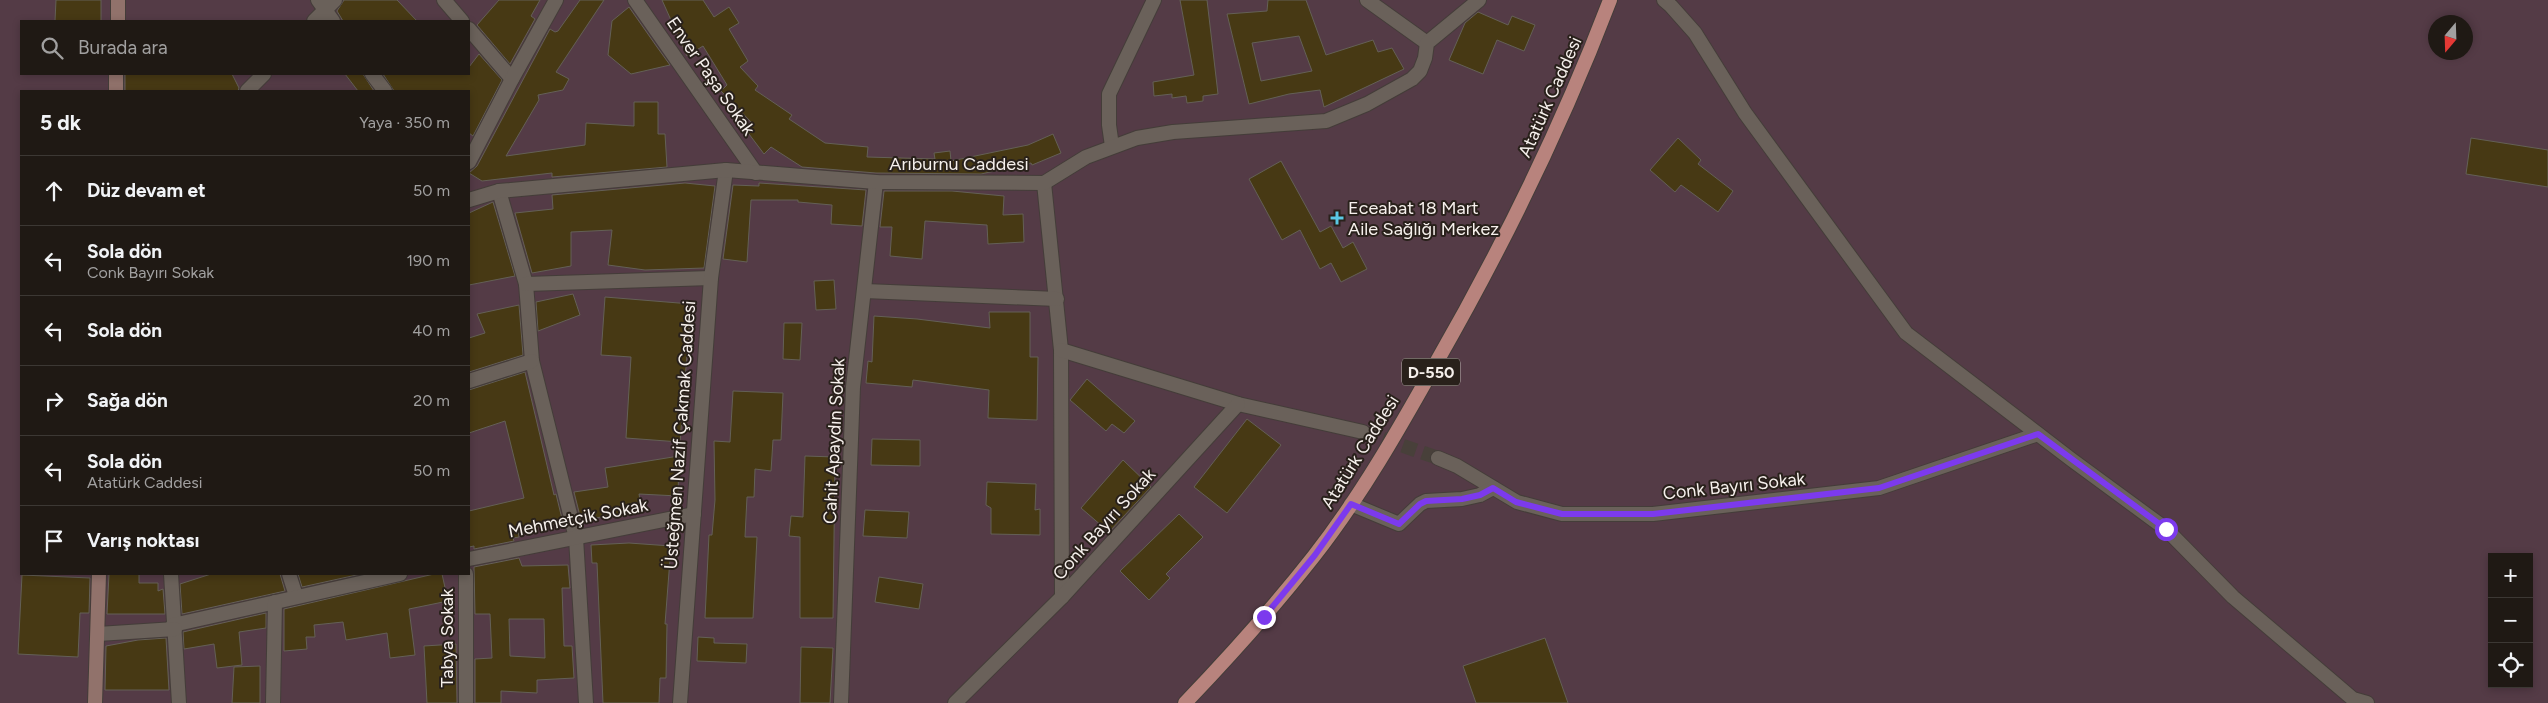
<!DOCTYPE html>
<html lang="tr">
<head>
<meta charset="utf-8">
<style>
	body { margin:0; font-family:Figtree,sans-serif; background:#2c2622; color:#f1f3f6 }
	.controls { position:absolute; right:15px; bottom:15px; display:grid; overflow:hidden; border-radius:0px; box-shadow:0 2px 8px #0003 }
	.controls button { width:45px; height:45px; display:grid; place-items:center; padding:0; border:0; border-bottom:1px solid #3c3834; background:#1f1914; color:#f1f3f6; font:25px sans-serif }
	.compass { position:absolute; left:2428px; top:15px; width:45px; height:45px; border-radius:50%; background:#1f1914; box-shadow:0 2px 8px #0003; rotate:199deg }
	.stop { position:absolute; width:15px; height:15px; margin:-11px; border:4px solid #7c3aed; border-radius:50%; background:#fff }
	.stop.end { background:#7c3aed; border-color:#fff; box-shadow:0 1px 5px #0008 }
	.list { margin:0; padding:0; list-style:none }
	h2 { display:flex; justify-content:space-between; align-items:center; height:65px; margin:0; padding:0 20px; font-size:21px }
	h2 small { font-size:16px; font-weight:400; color:#a1a0a0 }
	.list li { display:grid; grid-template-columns:32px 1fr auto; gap:15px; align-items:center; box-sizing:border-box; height:70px; padding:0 20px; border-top:1px solid #3c3834 }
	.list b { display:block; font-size:19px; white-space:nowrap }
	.list p { margin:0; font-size:16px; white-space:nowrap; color:#a1a0a0 }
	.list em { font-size:16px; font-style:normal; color:#a1a0a0 }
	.icon { flex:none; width:28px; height:28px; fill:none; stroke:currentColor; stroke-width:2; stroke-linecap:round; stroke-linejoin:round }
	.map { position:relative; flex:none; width:2548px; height:703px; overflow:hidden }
	.search { position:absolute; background:#1f1914; box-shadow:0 2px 8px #0003; left:20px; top:20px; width:450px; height:55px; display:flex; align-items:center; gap:12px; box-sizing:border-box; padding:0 18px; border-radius:0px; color:#a1a0a0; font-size:19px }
	.panel { position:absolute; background:#1f1914; box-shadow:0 2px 8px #0003; left:20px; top:90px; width:450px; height:485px; border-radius:0px }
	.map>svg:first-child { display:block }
</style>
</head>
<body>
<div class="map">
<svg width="2548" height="703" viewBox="0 0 2548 703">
	<rect width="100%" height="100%" fill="#29211b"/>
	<path fill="#543b46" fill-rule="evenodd" d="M0 0H2548V703H0ZM21 21H469V74H21ZM2436 22H2466V52H2436ZM21 91H469V574H21ZM2492 557H2529V684H2492Z"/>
	<g fill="#473914" stroke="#646056" fill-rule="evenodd">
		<path d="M56 0H101V21H55Z"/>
		<path d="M344 0H397L417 21H343L337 11Z"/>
		<path d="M499 0H540L531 16 535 19 510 64 477 25Z"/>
		<path d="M580 0H604L556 72 569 79 563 90 538 95 539 100 506 156 585 145 586 123 634 126V102H658V134H665L667 167 552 177V173L482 181 469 173 477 166 550 29 555 32 558 31Z"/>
		<path d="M662 0H703L714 17 729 7 739 23 729 29 748 61 740 67 758 86 755 90 792 115 789 119 825 143 868 147 867 157 935 159 934 153 950 151 951 161 1028 145 1053 134 1061 153 1032 165 1031 163 981 174 876 173 802 167 771 147 764 154 746 130 753 124 721 91 727 85 703 46 687 56Z"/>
		<path d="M1180 0H1207L1218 94 1203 96V101L1187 103 1186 96 1172 98V94L1154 96 1153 82 1194 75Z"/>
		<path d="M1268 0H1306L1326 55 1373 40 1378 52 1392 48 1404 69 1324 107 1320 90 1289 94 1249 104 1227 14 1267 11ZM1299 36 1312 71 1261 81 1252 43Z"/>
		<path d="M629 7 657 47 670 65 631 74 608 55 612 21Z"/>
		<path d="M1478 12 1508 25 1512 16 1535 25 1524 51 1497 40 1483 74 1449 60 1465 23Z"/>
		<path d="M479 54 502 80 473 136 469 133V91H394L383 74H469V67Z"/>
		<path d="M125 74H232L239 88 238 91H125Z"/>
		<path d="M345 74H363L374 91H358Z"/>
		<path d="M1678 138 1701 160 1698 164 1733 191 1718 212 1681 185 1675 192 1650 170Z"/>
		<path d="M2471 138 2548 150V187L2466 174Z"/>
		<path d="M1281 161 1320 232 1331 226 1343 248 1353 242 1367 269 1341 282 1331 263 1320 269 1300 230 1282 240 1249 179Z"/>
		<path d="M685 183 715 186 704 268 645 270 608 265 612 230 571 232V266L532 273 515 213 553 209 552 195Z"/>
		<path d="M759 183 866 190 862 226 831 224 832 205 798 202V200H751L747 262 723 259 733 185 759 186Z"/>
		<path d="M884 191H952L1004 196 1003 215 1023 214 1024 242 988 244 987 225 925 221 922 259 890 256 892 227H880Z"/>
		<path d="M493 202 515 276 469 285V213Z"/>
		<path d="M834 280 836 309 816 310 814 281Z"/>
		<path d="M573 294 580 315 538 331 536 302Z"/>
		<path d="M605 297 691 304 680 442 626 438 631 357 601 355Z"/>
		<path d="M519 305 523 355 469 372V338L485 333 477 314Z"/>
		<path d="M989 312H1030V357H1038L1037 420 988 418 989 390 913 380 912 387 866 383 868 361 872 362 874 316 917 319 990 328Z"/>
		<path d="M784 323H802L800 360 783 359Z"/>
		<path d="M525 372 554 495 556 494 563 523 518 530 519 537 513 538 514 541 474 549V546L469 547V511L524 498 505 421 469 433V390Z"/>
		<path d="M1087 379 1135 421 1124 433 1112 424 1106 431 1070 400Z"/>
		<path d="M733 391 783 393 781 440H773L771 471 755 469 754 497H747L745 537H757L753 618H705L709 535H712L715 500 714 441 730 442Z"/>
		<path d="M1247 419 1281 445 1227 513 1194 487Z"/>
		<path d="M872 439 920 440V466L871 465Z"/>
		<path d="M679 456 678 496 639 494 642 511 581 520 574 492 608 487 605 468Z"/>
		<path d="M805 456 835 457 833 618H800V537L789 536 791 516 803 517Z"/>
		<path d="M1123 460 1151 487 1109 532 1081 508Z"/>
		<path d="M987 482 1036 484 1035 510 1040 509V535L991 534V508L986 505Z"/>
		<path d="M865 510 909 512 907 538 863 536Z"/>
		<path d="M1179 514 1203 537 1166 574 1170 578 1149 600 1120 571Z"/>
		<path d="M629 543 671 546 665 624H667L666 678H660L659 703H603L597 563H592L591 545Z"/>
		<path d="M519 558 522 566 568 565 570 588H562L564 646H572L574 678 537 680V693L501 691V703H475V659L492 658 490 614H475L474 567ZM509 619H544L545 658 510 656Z"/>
		<path d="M109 574H139V583H158V591L163 589 165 614H107Z"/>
		<path d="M211 574H280L285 591 182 614 180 584Z"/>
		<path d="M298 574H361L302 587Z"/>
		<path d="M434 574H442L448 601 409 609 415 655 390 658 387 633 346 640 343 622 314 625 315 637H306L307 649 284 651V609Z"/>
		<path d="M22 575 90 578 89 613H80L78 657 18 654Z"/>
		<path d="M879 577 923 584 919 609 875 602Z"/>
		<path d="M266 613V628L239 632 242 665 217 668 214 644 184 649 183 632Z"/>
		<path d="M698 637 714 638V643L747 644 746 663 697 661Z"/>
		<path d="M166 638 169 690H105L106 646 138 640Z"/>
		<path d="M1545 638 1568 703H1476L1463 666Z"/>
		<path d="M456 644 457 703H427L424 646Z"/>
		<path d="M801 647 833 648 830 703H800Z"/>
		<path d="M260 666V703H232L234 667Z"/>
	</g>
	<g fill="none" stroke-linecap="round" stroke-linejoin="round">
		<path stroke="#48403a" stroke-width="14" stroke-dasharray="14 7" stroke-linecap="butt" d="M1363 432 1438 458"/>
		<g stroke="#443d39" stroke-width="16">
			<g id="minor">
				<path d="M318 0 333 21"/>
				<path d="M444 0 462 21"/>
				<path d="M635 0 756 173"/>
				<path d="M1367 0 1427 43"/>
				<path d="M314 21 335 0"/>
				<path d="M469 29 512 79"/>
				<path d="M372 74 385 91"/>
				<path d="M247 91 264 74"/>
				<path d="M1112 146 1109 125V94L1154 0"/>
				<path d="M469 162 512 79 556 0"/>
				<path d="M1044 183 1061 350 1062 597"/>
				<path d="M499 191 526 284 532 361 576 538 586 703"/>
				<path d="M526 284 711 278"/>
				<path d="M865 291 1057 299"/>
				<path d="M1061 350 1238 404 1363 432"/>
				<path d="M469 381 532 361"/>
				<path d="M1438 458 1457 466 1517 502 1562 514H1653L1879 488 2038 434"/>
				<path d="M1351 504 1399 524 1420 504 1426 501 1462 499 1480 495 1493 488"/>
				<path d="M469 559 694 514"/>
				<path d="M171 574 179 703"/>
				<path d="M289 574 296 596"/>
				<path d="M466 574V703"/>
				<path d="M173 625 400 574"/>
				<path d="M98 634 175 629"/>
				<path d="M273 703 275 602"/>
				<path d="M680 703 711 278 726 170"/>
				<path d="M841 703 853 387 876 182"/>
				<path d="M955 703 1062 597 1238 404"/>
			</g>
		</g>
		<g stroke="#443d39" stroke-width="16">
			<g id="tertiary">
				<path d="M1664 0 1671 6 1695 33 1745 113 1906 333 2072 460 2166 529 2233 597 2353 699 2367 703"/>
				<path d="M469 200 499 191 726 170 876 182 1044 183 1086 157 1137 138 1173 132 1326 121 1367 104 1412 79 1420 71 1425 58 1427 43 1479 0"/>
			</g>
		</g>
		<g stroke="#443d39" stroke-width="16">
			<g id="secondary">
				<path d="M118 21V0"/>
				<path d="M116 91V74"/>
				<path d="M95 703 99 574"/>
			</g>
		</g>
		<g stroke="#443d39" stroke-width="16">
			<path id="primary" d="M1185 703C1230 656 1274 607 1314 556 1361 496 1399 429 1436 363 1503 246 1562 126 1610 0"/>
		</g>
		<use href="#minor" stroke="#6a615a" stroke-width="14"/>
		<use href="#tertiary" stroke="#6a615a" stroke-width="14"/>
		<use href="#secondary" stroke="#91726b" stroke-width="14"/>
		<use href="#primary" stroke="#b8837d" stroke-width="14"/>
	</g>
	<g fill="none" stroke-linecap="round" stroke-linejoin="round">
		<path stroke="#7c3aed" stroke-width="6" d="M1264 617 1315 555 1351 504 1399 524 1420 504 1426 501 1462 499 1480 495 1493 488 1516 502 1562 514H1653L1879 488 2038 434 2166 529"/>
	</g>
	<path fill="#5ac8e5" stroke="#29211b" stroke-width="2" d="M1334.5 210.5h5v5h5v5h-5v5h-5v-5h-5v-5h5z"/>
	<g text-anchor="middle" stroke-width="4" stroke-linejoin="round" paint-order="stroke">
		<rect fill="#29211b" stroke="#b8b2ad" stroke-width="1" x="1402" y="358.5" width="58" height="27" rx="4"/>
		<g font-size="16" font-weight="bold" fill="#f6f0ec">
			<text x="1431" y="378">D-550</text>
		</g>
		<g font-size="18" fill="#f6f0ec" stroke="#29211b">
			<text transform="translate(711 76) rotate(55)" y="6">Enver Paşa Sokak</text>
			<text transform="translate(1550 97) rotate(-66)" y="6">Atatürk Caddesi</text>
			<text x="959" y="170">Arıburnu Caddesi</text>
			<text transform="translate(680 435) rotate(-86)" y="6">Üsteğmen Nazif Çakmak Caddesi</text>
			<text transform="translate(834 441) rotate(-87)" y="6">Cahit Apaydın Sokak</text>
			<text transform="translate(1360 452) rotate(-58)" y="6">Atatürk Caddesi</text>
			<text transform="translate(1734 486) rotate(-6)" y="6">Conk Bayırı Sokak</text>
			<text transform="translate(578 518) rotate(-11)" y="6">Mehmetçik Sokak</text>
			<text transform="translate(1104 524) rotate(-48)" y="6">Conk Bayırı Sokak</text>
			<text transform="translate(447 638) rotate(-90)" y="6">Tabya Sokak</text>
		</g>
		<g font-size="18" fill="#f6f0ec" stroke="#29211b" text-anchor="start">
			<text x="1348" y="214">Eceabat 18 Mart<tspan x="1348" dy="21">Aile Sağlığı Merkez</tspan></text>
		</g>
	</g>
</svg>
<div class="controls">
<button>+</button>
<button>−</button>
<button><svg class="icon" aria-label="locate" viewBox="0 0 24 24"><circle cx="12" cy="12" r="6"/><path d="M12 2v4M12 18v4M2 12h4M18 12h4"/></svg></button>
</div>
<svg class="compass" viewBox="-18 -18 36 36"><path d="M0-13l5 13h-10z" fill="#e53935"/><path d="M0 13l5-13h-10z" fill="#a1a0a0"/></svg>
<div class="stop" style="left:2166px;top:529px"></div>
<div class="stop end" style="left:1264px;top:617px"></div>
<div class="search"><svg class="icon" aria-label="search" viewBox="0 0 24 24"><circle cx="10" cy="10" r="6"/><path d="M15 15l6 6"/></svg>Burada ara</div>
<section class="panel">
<h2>5 dk<small>Yaya · 350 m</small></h2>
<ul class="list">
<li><svg class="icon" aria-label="ahead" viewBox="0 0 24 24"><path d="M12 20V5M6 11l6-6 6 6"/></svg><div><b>Düz devam et</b></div><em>50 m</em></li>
<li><svg class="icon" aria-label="left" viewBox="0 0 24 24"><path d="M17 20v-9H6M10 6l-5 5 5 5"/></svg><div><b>Sola dön</b><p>Conk Bayırı Sokak</p></div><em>190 m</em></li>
<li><svg class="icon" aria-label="left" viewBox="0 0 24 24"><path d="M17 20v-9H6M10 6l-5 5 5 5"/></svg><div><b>Sola dön</b></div><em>40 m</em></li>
<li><svg class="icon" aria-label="right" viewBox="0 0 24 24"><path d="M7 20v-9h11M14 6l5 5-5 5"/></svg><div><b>Sağa dön</b></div><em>20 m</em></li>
<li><svg class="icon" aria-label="left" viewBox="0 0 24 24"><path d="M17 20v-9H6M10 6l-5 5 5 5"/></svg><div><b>Sola dön</b><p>Atatürk Caddesi</p></div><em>50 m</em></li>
<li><svg class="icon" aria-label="arrive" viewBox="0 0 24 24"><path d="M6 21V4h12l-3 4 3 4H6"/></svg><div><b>Varış noktası</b></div></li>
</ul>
</section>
</div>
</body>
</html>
